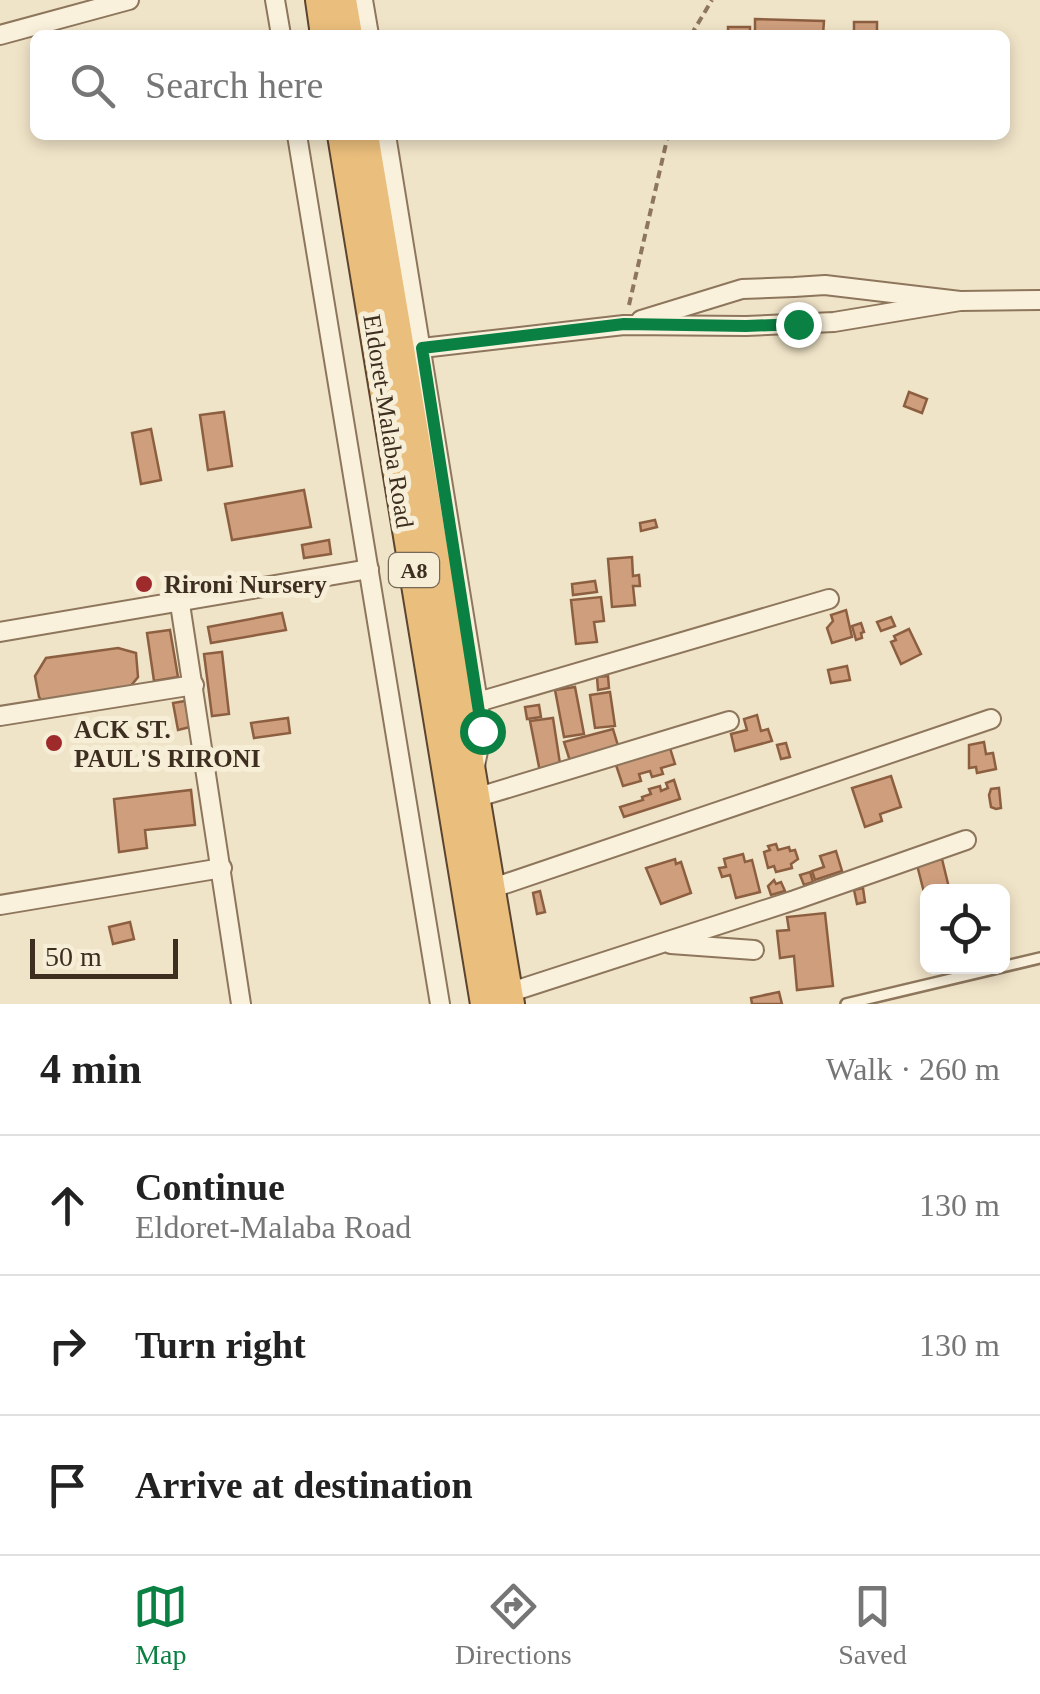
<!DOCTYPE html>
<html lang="en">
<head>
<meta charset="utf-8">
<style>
	body { margin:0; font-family:"Times New Roman",serif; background:#f2f2f2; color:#222 }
	.controls { position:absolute; right:30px; bottom:30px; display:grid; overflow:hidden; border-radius:15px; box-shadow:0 5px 15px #0003 }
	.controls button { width:90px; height:90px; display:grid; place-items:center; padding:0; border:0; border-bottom:2px solid #e0e0e0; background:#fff; color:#222; font:50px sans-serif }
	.scale { position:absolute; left:30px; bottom:25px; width:148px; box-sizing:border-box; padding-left:10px; border:5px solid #3d2e20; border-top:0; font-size:28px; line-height:35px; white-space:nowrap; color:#3d2e20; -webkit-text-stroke:8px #f7eed8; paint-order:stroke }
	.stop { position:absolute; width:30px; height:30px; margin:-22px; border:8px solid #0b8043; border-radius:50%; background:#fff }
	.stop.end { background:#0b8043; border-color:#fff; box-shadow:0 2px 10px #0008 }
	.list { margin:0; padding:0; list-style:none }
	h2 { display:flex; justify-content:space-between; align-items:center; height:130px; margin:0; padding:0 40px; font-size:42px }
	h2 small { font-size:32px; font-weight:400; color:#767676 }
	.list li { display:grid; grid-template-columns:65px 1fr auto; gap:30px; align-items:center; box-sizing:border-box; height:140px; padding:0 40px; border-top:2px solid #e0e0e0 }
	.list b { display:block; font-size:38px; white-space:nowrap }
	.list p { margin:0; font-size:32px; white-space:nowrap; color:#767676 }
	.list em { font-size:32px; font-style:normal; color:#767676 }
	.icon { flex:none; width:55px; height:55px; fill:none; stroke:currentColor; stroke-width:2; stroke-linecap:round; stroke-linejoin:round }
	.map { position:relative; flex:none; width:1040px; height:1004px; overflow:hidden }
	.search { position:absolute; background:#fff; box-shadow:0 5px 15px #0003; left:30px; right:30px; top:30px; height:110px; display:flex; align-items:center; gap:25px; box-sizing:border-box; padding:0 35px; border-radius:15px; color:#767676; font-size:38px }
	.sheet { height:550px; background:#fff }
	nav { display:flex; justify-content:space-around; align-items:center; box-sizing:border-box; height:140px; border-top:2px solid #e0e0e0; background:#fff; font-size:28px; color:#767676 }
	nav a { display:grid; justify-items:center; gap:5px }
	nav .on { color:#0b8043 }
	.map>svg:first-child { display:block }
</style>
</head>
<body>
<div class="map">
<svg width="1040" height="1004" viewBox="0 0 1040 1004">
	<rect width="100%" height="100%" fill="#f0e4c8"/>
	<g fill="#cf9f7d" stroke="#8d5f41" stroke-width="2.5">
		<path d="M755 19 824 21 823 35H755Z"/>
		<rect x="854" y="22" width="23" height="13"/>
		<rect x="728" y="27" width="22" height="8"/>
		<path d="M909 392 927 399 922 413 904 406Z"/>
		<path d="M224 412 232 466 208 470 200 415Z"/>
		<path d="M151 429 161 480 141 484 132 433Z"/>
		<path d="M304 490 311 527 232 540 225 504Z"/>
		<path d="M655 520 657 527 641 531 640 523Z"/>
		<path d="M329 540 331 554 304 558 302 545Z"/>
		<path d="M632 557 633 576 639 575 640 586H633L635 605 612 607 608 559Z"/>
		<path d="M595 581 597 592 573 595 572 584Z"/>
		<path d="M601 597 604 621 594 622 597 642 576 644 571 600Z"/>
		<path d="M846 610 852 637 832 643 827 628 833 621 831 615Z"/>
		<path d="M282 613 286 630 211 643 208 627Z"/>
		<path d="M891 617 895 626 881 631 877 622Z"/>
		<path d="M861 623 864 632 861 633 862 638 856 640 852 626Z"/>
		<path d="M909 629 921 654 901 664 891 642 896 640 894 636Z"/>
		<path d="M170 630 178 677 154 681 147 633Z"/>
		<path d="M118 648 136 653 138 677 129 688 44 703 39 697 35 676 46 658Z"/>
		<path d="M222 652 229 714 212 716 204 654Z"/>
		<path d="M847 666 850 680 831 683 828 670Z"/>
		<path d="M608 676 609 688 598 690 597 677Z"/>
		<path d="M575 687 584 734 564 737 555 690Z"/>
		<path d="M610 692 615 726 595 728 590 695Z"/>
		<path d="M185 701 190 727 178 730 173 703Z"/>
		<path d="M539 705 541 717 527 719 525 707Z"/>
		<path d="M757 715 761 731 768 729 772 741 735 751 731 734 747 730 744 719Z"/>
		<path d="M288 718 290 733 254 738 251 723Z"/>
		<path d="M553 718 561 770 540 772 530 721Z"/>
		<path d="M613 729 619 749 570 761 564 742Z"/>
		<path d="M984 742 986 754 993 753 996 769 977 773 976 767 969 768V745Z"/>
		<path d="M786 743 790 757 781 759 777 745Z"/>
		<path d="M670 748 675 764 661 768 663 774 652 777 650 771 639 774 641 781 623 786 616 765Z"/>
		<path d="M891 776 901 807 880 814 882 821 865 827 852 788Z"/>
		<path d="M674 780 680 799 624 817 620 807 643 800 642 797 651 794 649 789 660 786 661 791 668 788 666 783Z"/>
		<path d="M999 788 1001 808 996 809 991 807 989 795 991 789Z"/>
		<path d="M191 790 195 825 145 830 147 848 119 852 114 799Z"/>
		<path d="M776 844 778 850 789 847 790 851 795 850 798 859 791 864 792 868 776 872 774 866 768 868 764 852 770 850 768 846Z"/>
		<path d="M836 851 842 871 815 880 812 871 824 867 820 856Z"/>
		<path d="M743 854 745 862 752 860 760 892 736 898 730 875 722 877 719 868 726 867 724 859Z"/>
		<path d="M675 859 676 864 681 862 691 893 661 904 646 868Z"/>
		<path d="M942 859 950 892H928V908L917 865Z"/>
		<path d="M810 872 813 882 804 885 800 875Z"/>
		<path d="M774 880 776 884 781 882 785 891 771 895 768 886Z"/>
		<path d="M863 888 865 902 857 904 854 890Z"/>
		<path d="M540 891 545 912 537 914 533 893Z"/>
		<path d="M825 913 833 986 797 990 794 956 780 958 777 931 789 930 787 917Z"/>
		<path d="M130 922 134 939 113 944 109 927Z"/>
		<path d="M779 992 782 1004H752L751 998Z"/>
	</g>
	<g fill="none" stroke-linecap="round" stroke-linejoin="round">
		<g stroke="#8d765c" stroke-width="14">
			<path id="service" d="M846 1004 1040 958"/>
		</g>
		<g stroke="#8d765c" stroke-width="22">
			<g id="minor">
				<path d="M275 0 281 35"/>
				<path d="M363 0 369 35"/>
				<path d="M0 35 129 0"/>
				<path d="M297 135 440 1004"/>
				<path d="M386 135 478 702 482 731 475 766"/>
				<path d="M641 320 742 289 794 287 825 285 960 301 1040 300"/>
				<path d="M422 348 624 325 746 326 834 322 960 301"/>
				<path d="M180 604 241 1004"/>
				<path d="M0 632 369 569"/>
				<path d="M478 702 829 599"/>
				<path d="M0 716 194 685"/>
				<path d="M475 798 729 721"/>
				<path d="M490 889 991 719"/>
				<path d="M0 905 222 868"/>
				<path d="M671 944 754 950"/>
				<path d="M508 993 795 900 966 840"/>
			</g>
		</g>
		<g stroke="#5b4430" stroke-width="32">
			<g id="trunk">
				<path d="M320 0 325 35"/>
				<path d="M342 0 348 35"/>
				<path d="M342 135 485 1004"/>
				<path d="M364 135 510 1004"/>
			</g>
		</g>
		<g stroke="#8d765c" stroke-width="4" stroke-dasharray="8 5" stroke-linecap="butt">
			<path d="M691 35 712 0"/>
			<path d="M629 305 668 135"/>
		</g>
		<use href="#service" stroke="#faf1dc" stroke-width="9"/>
		<use href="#minor" stroke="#faf1dc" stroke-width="18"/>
		<use href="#trunk" stroke="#eabe7c" stroke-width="28"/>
	</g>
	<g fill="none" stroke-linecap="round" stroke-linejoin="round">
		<path stroke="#0b8043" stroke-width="12" d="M482 731 422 348 624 324 746 326 798 324"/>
	</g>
	<g fill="#9e2a2b" stroke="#f7eed8" stroke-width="4">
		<circle cx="144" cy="584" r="10"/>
		<circle cx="54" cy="743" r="10"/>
	</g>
	<g text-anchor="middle" stroke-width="10" stroke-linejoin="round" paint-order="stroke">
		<rect fill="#f7eed8" stroke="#756857" stroke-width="2.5" x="389" y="553" width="50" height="34" rx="8"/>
		<g font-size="22" font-weight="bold" fill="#3d2e20">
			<text x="414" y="578">A8</text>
		</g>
		<g font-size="25" fill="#3d2e20" stroke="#f7eed8">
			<text transform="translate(389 421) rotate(81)" y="9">Eldoret-Malaba Road</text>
		</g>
		<g font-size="25" font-weight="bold" fill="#3d2e20" stroke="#f7eed8" text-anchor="start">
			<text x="164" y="593">Rironi Nursery</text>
			<text x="74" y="738">ACK ST.<tspan x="74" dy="29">PAUL'S RIRONI</tspan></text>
		</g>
	</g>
</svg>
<div class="controls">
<button><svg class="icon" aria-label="locate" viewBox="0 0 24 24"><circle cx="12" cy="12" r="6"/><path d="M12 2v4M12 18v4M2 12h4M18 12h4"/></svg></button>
</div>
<div class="scale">50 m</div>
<div class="stop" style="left:482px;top:731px"></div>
<div class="stop end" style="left:798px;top:324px"></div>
<div class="search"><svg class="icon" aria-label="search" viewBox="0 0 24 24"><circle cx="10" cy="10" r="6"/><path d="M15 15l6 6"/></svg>Search here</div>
</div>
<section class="sheet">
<h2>4 min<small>Walk · 260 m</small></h2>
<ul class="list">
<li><svg class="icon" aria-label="ahead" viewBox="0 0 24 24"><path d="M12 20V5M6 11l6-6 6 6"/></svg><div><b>Continue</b><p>Eldoret-Malaba Road</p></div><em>130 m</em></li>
<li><svg class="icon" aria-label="right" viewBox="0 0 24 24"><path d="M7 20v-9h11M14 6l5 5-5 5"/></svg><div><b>Turn right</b></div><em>130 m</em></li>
<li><svg class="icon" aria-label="arrive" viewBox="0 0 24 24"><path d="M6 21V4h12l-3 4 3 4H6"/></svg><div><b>Arrive at destination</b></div></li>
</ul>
</section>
<nav>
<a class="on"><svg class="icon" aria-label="map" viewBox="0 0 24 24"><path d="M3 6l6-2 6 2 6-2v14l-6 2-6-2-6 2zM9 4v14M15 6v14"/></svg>Map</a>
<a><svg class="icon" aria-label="directions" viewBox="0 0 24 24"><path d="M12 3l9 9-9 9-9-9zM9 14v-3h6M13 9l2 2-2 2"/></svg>Directions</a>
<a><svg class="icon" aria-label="saved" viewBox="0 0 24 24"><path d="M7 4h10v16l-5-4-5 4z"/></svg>Saved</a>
</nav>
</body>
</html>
